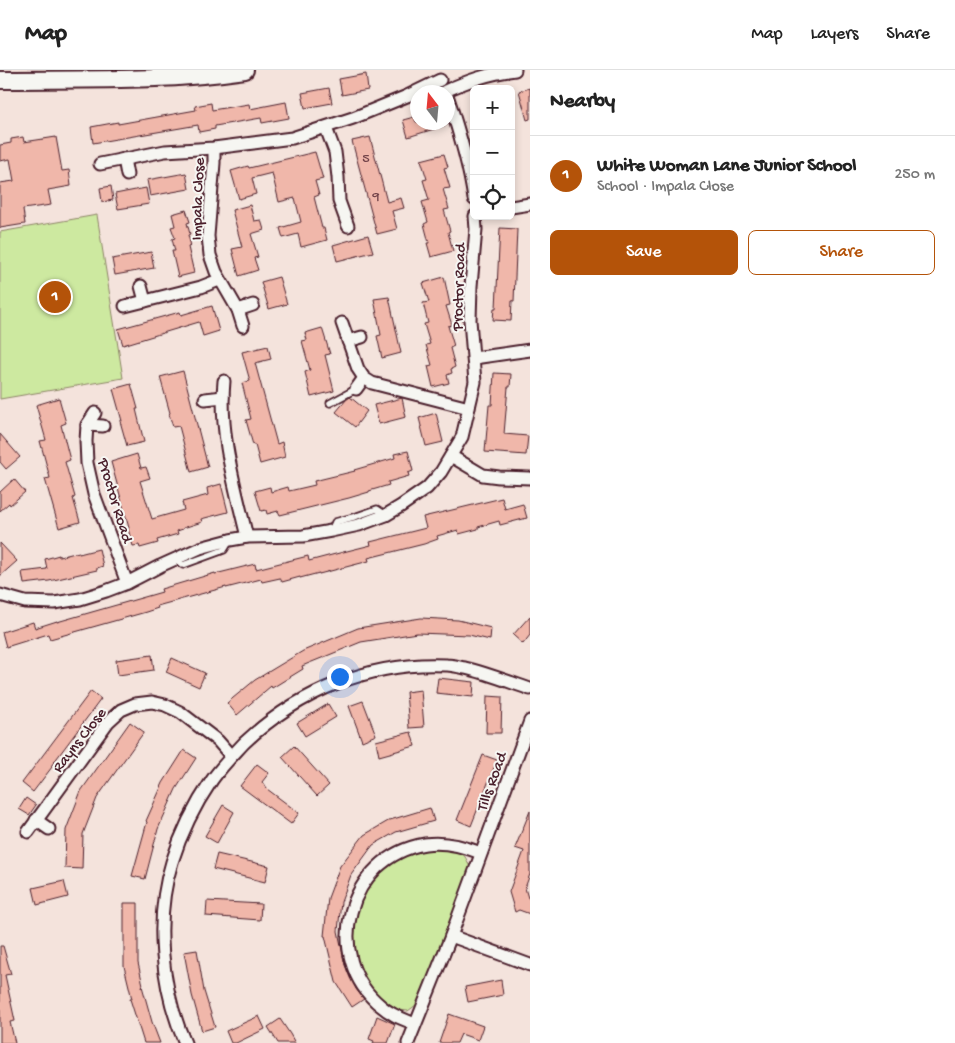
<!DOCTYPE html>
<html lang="en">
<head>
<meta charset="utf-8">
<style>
	body { margin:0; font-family:"Gochi Hand",sans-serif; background:#f6f6f6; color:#222 }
	.controls { position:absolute; right:15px; top:15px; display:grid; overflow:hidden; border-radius:8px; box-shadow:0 2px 8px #0003 }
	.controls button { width:45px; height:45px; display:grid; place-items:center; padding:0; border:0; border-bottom:1px solid #e0e0e0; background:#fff; color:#222; font:25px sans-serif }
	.compass { position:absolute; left:410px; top:15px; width:45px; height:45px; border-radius:50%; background:#fff; box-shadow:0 2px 8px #0003; rotate:344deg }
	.you { position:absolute; left:339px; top:606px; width:18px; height:18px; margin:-12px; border:4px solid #fff; border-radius:50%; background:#1a73e8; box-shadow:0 0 0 8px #1a73e833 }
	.badge { display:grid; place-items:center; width:32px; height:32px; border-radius:50%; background:#b45309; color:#fff; font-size:16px; font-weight:700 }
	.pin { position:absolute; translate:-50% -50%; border:2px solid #fff; box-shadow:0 1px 5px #0006 }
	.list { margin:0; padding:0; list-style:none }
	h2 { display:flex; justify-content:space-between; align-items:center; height:65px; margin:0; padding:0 20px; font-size:21px }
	h2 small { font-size:16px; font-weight:400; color:#767676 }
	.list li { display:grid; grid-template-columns:32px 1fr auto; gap:15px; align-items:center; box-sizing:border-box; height:80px; padding:0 20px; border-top:1px solid #e0e0e0 }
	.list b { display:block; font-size:19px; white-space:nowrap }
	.list p { margin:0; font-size:16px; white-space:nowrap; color:#767676 }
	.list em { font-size:16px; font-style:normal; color:#767676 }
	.actions { display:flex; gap:10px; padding:15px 20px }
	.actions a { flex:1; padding:11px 0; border:1px solid #b45309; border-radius:8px; text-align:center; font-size:18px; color:#b45309 }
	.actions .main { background:#b45309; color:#fff }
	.icon { flex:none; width:28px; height:28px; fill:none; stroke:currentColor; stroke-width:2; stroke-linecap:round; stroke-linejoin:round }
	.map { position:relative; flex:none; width:530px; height:973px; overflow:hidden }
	header { display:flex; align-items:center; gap:30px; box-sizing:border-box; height:70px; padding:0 25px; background:#fff; border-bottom:1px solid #e0e0e0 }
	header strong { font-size:24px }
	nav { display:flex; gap:28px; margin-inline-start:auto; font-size:18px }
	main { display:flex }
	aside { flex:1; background:#fff }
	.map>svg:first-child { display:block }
</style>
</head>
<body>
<header>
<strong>Map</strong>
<nav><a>Map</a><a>Layers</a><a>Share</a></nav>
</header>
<main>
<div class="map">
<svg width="530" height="973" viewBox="0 0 530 973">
	<rect width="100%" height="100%" fill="#f4e3dc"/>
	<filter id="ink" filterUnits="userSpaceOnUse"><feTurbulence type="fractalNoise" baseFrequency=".02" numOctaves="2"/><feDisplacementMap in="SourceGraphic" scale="10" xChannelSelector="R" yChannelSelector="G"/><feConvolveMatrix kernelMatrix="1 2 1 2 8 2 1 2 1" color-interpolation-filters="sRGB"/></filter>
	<g filter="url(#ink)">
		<g fill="#cde9a0" stroke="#8c8466">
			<path d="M97 145 123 308 0 329V162Z"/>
			<path d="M445 777C460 781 465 782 470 798L420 932 408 941 399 940 384 930 372 918 362 903 355 887 353 869V852L366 819 377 805 390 794 403 785 426 779Z"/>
		</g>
		<g fill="#f0b7aa" stroke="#4a1f2b">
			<path d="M366 4 368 20 342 25 339 9Z"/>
			<path d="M329 18 332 33 305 38 302 23Z"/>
			<path d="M530 18V49L527 50 519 21Z"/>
			<path d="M286 32 289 48 262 53 261 48 215 56V59L199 62 198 55 93 73 91 57 118 52V54L196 40 195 36 211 33 212 40 249 34 250 39Z"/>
			<path d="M414 47 416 52H446L447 55 408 67 403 50Z"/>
			<path d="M23 67 24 72 56 67 62 101 69 100 71 116 48 120 51 135 23 139 25 154 0 158V113L14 111 10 89 0 91V75L11 73V69Z"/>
			<path d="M370 67 387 132 401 128 404 138 392 141 397 159 377 164 352 71Z"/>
			<path d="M315 82 323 109 315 111 319 125 314 127 322 158H324L327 170 301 177 298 164 283 168 280 158 301 152 295 128 279 132 272 103 252 108 256 124 239 129 231 101 248 96 249 98Z"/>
			<path d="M444 84 448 97 444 98 450 118 443 119 449 139 444 140 450 161 448 162 453 181 431 187 427 173H429L424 154 428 152 422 132 429 130 423 110 427 109 421 90Z"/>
			<path d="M186 103 189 119 150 126 147 110Z"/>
			<path d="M111 116 113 130 102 132 100 118Z"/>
			<path d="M146 118 149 134 118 139 115 124Z"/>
			<path d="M250 135 254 151 261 150 264 160 251 164 258 187 254 188 258 200 239 206 232 179 242 177 232 140Z"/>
			<path d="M186 140 190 152 187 153 190 164 188 165 191 176 188 177 194 203 178 207 172 181H175L172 169 175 168 171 157 175 156 172 144Z"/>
			<path d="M500 158 517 159 514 231H512L511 251 493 250 494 238H496Z"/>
			<path d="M368 165 373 182 337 191 333 175Z"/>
			<path d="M151 182 154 198 115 205 112 189Z"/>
			<path d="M279 207 287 234 269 239 261 212Z"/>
			<path d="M444 207 450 235 446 236 452 255 448 256 454 276 450 278 455 297 451 299 452 303 447 305 449 313 433 317 428 296 432 295 426 275 430 274 424 254 428 253 423 233 429 232 423 213Z"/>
			<path d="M389 227 401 283 382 288 377 266 381 265 374 229Z"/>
			<path d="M212 236 219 261 203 266 199 252 123 275 118 259 180 242 181 245Z"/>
			<path d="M322 258 330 284 325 285 334 321 311 327 305 302 310 300 302 271 307 270 305 263Z"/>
			<path d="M268 276 271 289 255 293 277 374 282 372 285 387 260 394 255 375H253L246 350 251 349 242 313 250 311 242 282Z"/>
			<path d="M183 301 208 397 191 402 179 356 173 357 169 344 170 343 160 307Z"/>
			<path d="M494 303 511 304 510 317H508L504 364 528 366 526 385 485 382 489 335H492Z"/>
			<path d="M131 314 138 339H136L144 372 127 376 120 351H122L113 319Z"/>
			<path d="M350 327 367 341 355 357 336 342 346 330Z"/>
			<path d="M59 328 66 353 61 355 70 390 65 392 75 427 73 428 80 452 59 458 45 409 50 408 40 371 46 370 36 335Z"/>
			<path d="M402 328 406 347 379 354 374 335Z"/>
			<path d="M436 343 443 372 426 376 419 348Z"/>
			<path d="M0 364 20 387 6 399 0 392Z"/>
			<path d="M408 381 413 401 408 403 409 406 388 412 389 415 369 421V422L349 428 280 445 278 441 267 444 266 440 261 441 255 421 270 417 271 422 288 417 289 421 315 415 314 411 355 401 354 400 395 388 394 384Z"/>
			<path d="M137 384 141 398 146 397 150 408 140 411 152 449 184 440 182 432 208 425 207 418 221 414 228 442 201 449 202 452 183 458V459L177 461 178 464 157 470 158 473 140 478 139 475 133 476 128 459 129 458 111 392Z"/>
			<path d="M14 409 25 422 10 435 9 433 0 441V422Z"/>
			<path d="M502 428 505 439 523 434 527 448 500 455 499 451 478 457V459L459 464 458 460 437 466 438 469 424 474 368 488 369 491 319 504V503L300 508V507L282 512 280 508 262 512 261 509 226 518V517L157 536 158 538 146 542 50 569 48 564 6 577 2 562 33 552 35 558 57 551V552L162 522 161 519 215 503V504L255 494 256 499 308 486 309 491 347 481 371 475 370 472 426 458 423 447Z"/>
			<path d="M0 473 17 491 0 506Z"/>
			<path d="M99 479 103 496 97 498V500L49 511 24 514 22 502 47 499 45 489 59 485V487L79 482V484Z"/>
			<path d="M530 546V565L523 574 513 565Z"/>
			<path d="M421 548 458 550 491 558 490 570 469 565 417 563 361 572 302 596 303 599 272 618 271 616 237 645 227 633 255 610 303 581 358 558Z"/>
			<path d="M152 585 154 600 118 605 116 590Z"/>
			<path d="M172 588 205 603 199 617 166 602Z"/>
			<path d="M438 608 474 612 473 627 436 623Z"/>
			<path d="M421 620 424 657 409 658 406 622Z"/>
			<path d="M91 621 101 629 51 696 52 697 33 722 22 713Z"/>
			<path d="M487 626 502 627 501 663H486Z"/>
			<path d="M363 631 376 665 362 671 349 636Z"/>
			<path d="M328 634 336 647 305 666 297 653Z"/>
			<path d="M130 652 144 662 97 728 83 764 82 799 65 798 66 760 81 721Z"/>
			<path d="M411 662 415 676 379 686 376 671Z"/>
			<path d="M294 676 329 715 317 726 282 687Z"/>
			<path d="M184 680 196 688 176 719 158 759 145 809 132 806 147 752 146 751 163 713Z"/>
			<path d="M483 685 497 690 471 756 457 750Z"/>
			<path d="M257 694 269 703 262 712 267 719 299 743 291 754 240 716Z"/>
			<path d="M26 728 36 735 29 745 19 739Z"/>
			<path d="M223 735 234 742 217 773 205 766Z"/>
			<path d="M430 738 434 751 396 762 373 775 351 805 341 832 338 861 345 895 356 919 364 929 352 937 336 912 325 866H324L328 828 340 796 364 765 390 750Z"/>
			<path d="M530 741V804L525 818 528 828 530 829V844L519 840 515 842 509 822 524 781 515 778Z"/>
			<path d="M217 784 269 796 265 812 213 799Z"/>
			<path d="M64 811 68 827 37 835 33 818Z"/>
			<path d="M207 831 261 834 260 850 206 846Z"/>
			<path d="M124 833H138V893L143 915 142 916 152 952 160 973H144L130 929H132L124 896Z"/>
			<path d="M0 876H3L11 904 5 905 15 951 10 952 15 973H0Z"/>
			<path d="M197 880 204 921 215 957 202 961 192 925 184 882Z"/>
			<path d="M501 910 503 925 468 932 465 917Z"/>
			<path d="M449 944 483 956 478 970 461 964 457 973H439Z"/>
			<path d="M259 946 265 959 236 973H231L226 961Z"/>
			<path d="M377 946 395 954 388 973H373L374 971 369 969Z"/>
			<path d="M280 949 290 964 295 973H278L268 957Z"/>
		</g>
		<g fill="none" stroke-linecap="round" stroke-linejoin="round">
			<g stroke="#4a1f2b" stroke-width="9">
				<g id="lane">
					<path d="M330 333 356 319"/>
					<path d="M331 461 335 452 357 446 377 439 386 445"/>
					<path d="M175 490 183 495 224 480 229 472"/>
				</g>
			</g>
			<g stroke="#4a1f2b" stroke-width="15">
				<g id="street">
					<path d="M445 21C470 10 487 4 515 0"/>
					<path d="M448 28C459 61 469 94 474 129"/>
					<path d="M326 58 335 82 338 107 339 131 348 156"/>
					<path d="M214 78V93L208 166 210 185 216 202 238 240 243 256"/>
					<path d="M124 89 127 105"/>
					<path d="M100 94 165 81 214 78 292 68 353 48 407 26 440 10"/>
					<path d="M511 137 530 134"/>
					<path d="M141 216 145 231"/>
					<path d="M125 236 201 217 219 210"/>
					<path d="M238 240 253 235"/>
					<path d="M342 253 358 299 364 308 372 313 469 338"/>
					<path d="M348 271 362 267"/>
					<path d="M474 288 530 280"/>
					<path d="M224 311C219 364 235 416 247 467"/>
					<path d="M356 319 364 308"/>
					<path d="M205 329 223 327"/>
					<path d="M95 343 87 355 86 371 87 393 94 424 127 513"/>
					<path d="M87 355 103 356"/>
					<path d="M451 386 483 405 499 407 530 408"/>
					<path d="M0 525 25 532 54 533 80 529 106 521 127 513 160 496 200 478 230 470 247 467 303 466 331 461 359 455 386 445 401 436 427 418 441 402 462 367 475 312 470 250 471 216 476 159 475 146"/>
					<path d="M36 750 49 759"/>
					<path d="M28 762 108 652 121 640 135 634 152 632 165 635 180 642 218 671 231 686"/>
					<path d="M451 866 530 895"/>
					<path d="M415 954C403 949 391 945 381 936 321 887 347 787 425 774 444 771 463 776 481 783"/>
					<path d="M185 973C161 918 154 849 172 792 181 763 195 735 212 710 221 697 233 685 244 673 299 621 371 591 447 595 453 595 459 597 465 598 487 603 509 612 530 619"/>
					<path d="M408 973 451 866 530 651"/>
				</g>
			</g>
			<g stroke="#4a1f2b" stroke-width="20">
				<path id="secondary" d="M0 10C82 9 164 12 245 0"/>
			</g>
			<use href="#lane" stroke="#f6f6f2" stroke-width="5.5"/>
			<use href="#street" stroke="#f6f6f2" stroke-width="11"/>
			<use href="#secondary" stroke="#f6f6f2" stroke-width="16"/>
		</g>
	</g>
	<g text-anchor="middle" stroke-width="4" stroke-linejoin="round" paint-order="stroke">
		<g font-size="14" fill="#74454b">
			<text x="366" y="92">5</text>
			<text x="376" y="130">9</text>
		</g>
		<g font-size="16" fill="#4a1f2b" stroke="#f6f6f2">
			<text transform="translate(196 129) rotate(-88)" y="6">Impala Close</text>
			<text transform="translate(457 217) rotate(-88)" y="6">Proctor Road</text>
			<text transform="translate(117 430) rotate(73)" y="6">Proctor Road</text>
			<text transform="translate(78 669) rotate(-52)" y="6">Rayns Close</text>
			<text transform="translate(490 711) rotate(-70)" y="6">Tills Road</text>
		</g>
	</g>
</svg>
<div class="controls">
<button>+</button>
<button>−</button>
<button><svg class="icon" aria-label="locate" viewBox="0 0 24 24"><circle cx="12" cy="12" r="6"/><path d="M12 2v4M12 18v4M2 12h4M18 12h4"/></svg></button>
</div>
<svg class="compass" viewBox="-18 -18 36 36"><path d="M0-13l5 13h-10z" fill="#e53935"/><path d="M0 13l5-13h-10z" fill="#767676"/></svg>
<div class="you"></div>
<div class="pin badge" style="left:55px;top:227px">1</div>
</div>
<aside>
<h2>Nearby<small></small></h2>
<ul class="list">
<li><span class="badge">1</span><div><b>White Woman Lane Junior School</b><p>School · Impala Close</p></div><em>250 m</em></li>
</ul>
<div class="actions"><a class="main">Save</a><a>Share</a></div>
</aside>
</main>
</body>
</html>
